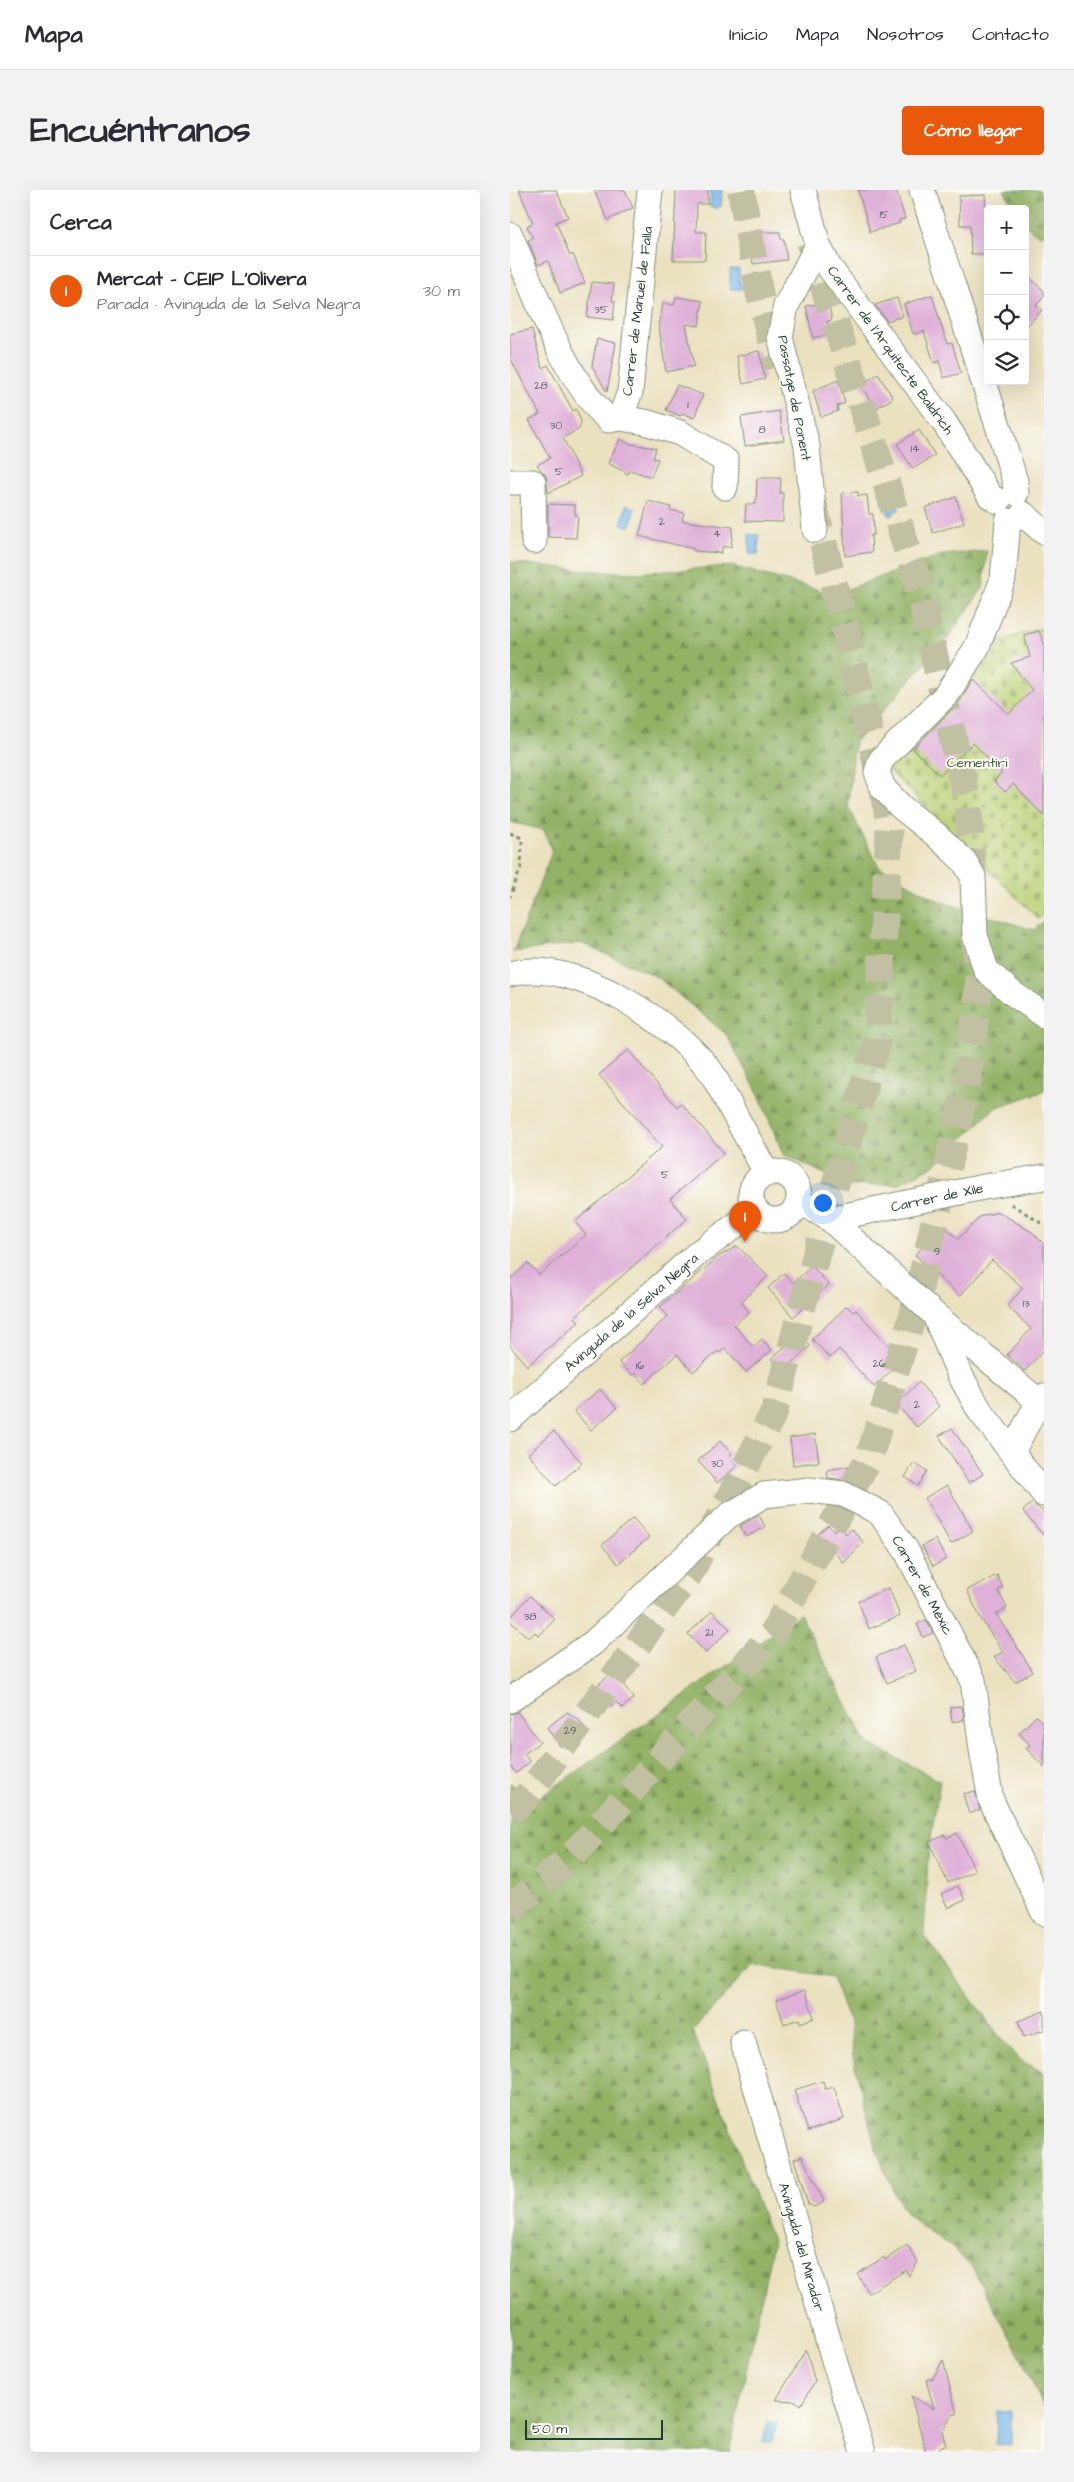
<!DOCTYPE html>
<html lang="es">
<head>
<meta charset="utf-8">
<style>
	body { margin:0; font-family:"Architects Daughter",sans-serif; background:#f2f2f3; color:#2b2b33 }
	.controls { position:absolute; right:15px; top:15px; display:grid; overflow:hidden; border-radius:5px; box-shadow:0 5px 20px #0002 }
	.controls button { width:45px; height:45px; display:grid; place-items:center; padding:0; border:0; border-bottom:1px solid #e1e1e2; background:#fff; color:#2b2b33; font:25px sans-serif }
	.scale { position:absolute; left:15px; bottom:12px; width:138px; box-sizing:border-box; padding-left:5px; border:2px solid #1f3d34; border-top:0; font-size:14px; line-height:18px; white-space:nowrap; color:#1f3d34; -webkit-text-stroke:4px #fdfcf7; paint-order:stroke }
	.you { position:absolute; left:312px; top:1012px; width:18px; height:18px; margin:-12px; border:4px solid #fff; border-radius:50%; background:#1a73e8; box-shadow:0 0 0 8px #1a73e833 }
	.badge { display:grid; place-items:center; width:32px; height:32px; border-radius:50%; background:#ea580c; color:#fff; font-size:16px; font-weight:700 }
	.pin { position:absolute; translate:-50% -41px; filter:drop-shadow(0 1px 2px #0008) }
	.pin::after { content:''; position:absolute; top:26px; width:18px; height:15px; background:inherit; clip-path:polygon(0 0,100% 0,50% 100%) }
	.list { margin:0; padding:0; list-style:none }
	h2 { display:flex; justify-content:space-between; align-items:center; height:65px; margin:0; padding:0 20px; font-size:21px }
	h2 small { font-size:16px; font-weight:400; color:#7c7c81 }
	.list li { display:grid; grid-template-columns:32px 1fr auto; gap:15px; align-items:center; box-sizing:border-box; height:70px; padding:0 20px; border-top:1px solid #e1e1e2 }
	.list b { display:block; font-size:19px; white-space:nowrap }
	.list p { margin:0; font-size:16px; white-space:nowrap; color:#7c7c81 }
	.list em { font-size:16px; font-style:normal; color:#7c7c81 }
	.icon { flex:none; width:28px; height:28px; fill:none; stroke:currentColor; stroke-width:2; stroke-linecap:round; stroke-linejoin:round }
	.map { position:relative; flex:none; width:534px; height:2262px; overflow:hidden; border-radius:5px }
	header { display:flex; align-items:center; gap:30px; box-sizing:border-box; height:70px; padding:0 25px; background:#fff; border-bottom:1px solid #e1e1e2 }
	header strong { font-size:24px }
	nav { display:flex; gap:28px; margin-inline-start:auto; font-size:18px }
	.intro { display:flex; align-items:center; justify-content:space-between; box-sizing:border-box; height:120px; padding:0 30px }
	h1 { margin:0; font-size:35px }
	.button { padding:12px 22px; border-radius:5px; background:#ea580c; color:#fff; font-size:18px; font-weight:700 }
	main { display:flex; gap:30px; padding:0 30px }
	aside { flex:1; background:#fff; border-radius:5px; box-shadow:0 5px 20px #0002 }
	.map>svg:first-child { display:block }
</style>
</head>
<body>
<header>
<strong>Mapa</strong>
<nav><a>Inicio</a><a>Mapa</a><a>Nosotros</a><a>Contacto</a></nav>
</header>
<div class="intro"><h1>Encuéntranos</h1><a class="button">Cómo llegar</a></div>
<main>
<aside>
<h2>Cerca<small></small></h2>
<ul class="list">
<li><span class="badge">1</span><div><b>Mercat - CEIP L'Olivera</b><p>Parada · Avinguda de la Selva Negra</p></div><em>30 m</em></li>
</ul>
</aside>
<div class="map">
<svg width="534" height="2262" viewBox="0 0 534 2262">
	<defs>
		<pattern id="forest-firs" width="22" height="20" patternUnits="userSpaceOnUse" patternTransform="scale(1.25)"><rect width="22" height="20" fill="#93b266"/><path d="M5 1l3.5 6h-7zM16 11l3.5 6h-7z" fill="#779255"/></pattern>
		<pattern id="cemetery-stones" width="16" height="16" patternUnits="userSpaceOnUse" patternTransform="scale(1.25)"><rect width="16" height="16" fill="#bad074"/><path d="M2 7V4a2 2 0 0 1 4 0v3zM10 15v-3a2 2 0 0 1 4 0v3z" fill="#97aa60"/></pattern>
	</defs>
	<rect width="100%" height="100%" fill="#fdfcf7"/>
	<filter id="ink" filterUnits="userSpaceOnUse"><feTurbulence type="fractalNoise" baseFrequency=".02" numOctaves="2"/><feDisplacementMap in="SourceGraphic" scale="10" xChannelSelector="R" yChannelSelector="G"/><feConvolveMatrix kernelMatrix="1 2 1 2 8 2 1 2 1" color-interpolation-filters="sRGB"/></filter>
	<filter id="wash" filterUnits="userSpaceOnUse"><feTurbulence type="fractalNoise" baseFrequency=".0096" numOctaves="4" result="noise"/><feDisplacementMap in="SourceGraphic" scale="20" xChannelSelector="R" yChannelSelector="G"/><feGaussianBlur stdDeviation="1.12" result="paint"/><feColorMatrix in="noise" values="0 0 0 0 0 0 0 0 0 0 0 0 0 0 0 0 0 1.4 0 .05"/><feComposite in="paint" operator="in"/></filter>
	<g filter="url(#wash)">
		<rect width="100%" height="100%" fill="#eae1bf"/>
		<g fill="url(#forest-firs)" stroke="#59784d">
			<path d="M494 0H534V44L529 45C516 38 515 34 515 19H504Z"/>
			<path d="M477 361 473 398 438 448 345 552 338 616 369 677 429 711 524 740 534 731V901L485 918 423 976 388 994 340 996 273 964 249 905 216 844 147 787 71 753 3 762 42 662 34 640 0 632V372L69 380 125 383 222 376 324 404 431 365Z"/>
			<path d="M290 1424 356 1552 430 1591 418 1667 414 1746 495 1854 512 1871 534 1883V2218L513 2172 462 2077 440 2056 416 2040 397 2024 385 2005 364 1953 343 1867 340 1835 322 1787 243 1774 183 1841 263 2053 220 2258 221 2262H0V1593L26 1610Z"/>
		</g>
		<path fill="url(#cemetery-stones)" stroke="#6c8654" d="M534 437V724L528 729 372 573 474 456Z"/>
		<g fill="#75b5e9" stroke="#4a798e">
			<path d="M201 0H212L211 16 207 19 200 16Z"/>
			<path d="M220 79H229L230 94 235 95V99H220Z"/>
			<path d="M383 296 389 320 384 321V324L381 326 378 324 373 298Z"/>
			<path d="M116 315 125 318 120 337 111 334Z"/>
			<path d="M239 344 249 345 248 364H239Z"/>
			<path d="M487 2221H501V2255L486 2254Z"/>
			<path d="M258 2231 267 2233 261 2253 253 2251Z"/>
		</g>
		<g id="blocks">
			<g fill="#dfb1d8">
				<path d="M9 0H46L58 27 46 32 60 66 63 64 75 93 50 103 38 71 28 75 18 50 23 48 17 36 23 33Z"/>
				<path d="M84 0H115L123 18 98 30Z"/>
				<path d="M166 0H198V14H187L186 42H196L195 70H163Z"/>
				<path d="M348 0H386L395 29 389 30 390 33 360 42Z"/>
				<path d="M475 5 478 64H461L460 35H450L449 6Z"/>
				<path d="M244 42H270L271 49H274L277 70 243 74 241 56 246 55Z"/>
				<path d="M515 83 534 101V107L526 115 532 120 515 138Z"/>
				<path d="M82 92 104 94 102 111H105L103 130 77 127Z"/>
				<path d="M422 105 437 154 442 153 451 183 434 188 429 171 424 173 414 141 403 144 394 114Z"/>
				<path d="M166 107 193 111 189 136 176 134 184 176 156 182 149 137 153 113 164 115Z"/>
				<path d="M387 108 393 126 377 131 365 115Z"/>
				<path d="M318 112 322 130 317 131 320 144 303 148 296 116Z"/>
				<path d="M22 139 32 178 38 175 63 221 66 219 71 231 69 239 53 248 71 286 38 303 36 285 27 275 40 268 19 230 30 224 0 168V144Z"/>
				<path d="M87 149 106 153 97 202 82 176Z"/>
				<path d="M249 161 255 189 233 194 227 166Z"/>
				<path d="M368 184 383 208 365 219 351 195Z"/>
				<path d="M328 190 335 213 327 216 328 221 311 227 303 201Z"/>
				<path d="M167 195 193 205 184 228 173 223 171 226 156 220Z"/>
				<path d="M269 221 274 250 235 256 231 227Z"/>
				<path d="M409 240 425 265 403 279 387 254Z"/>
				<path d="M110 249 120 254 146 258 143 268 148 269 141 287 120 280 118 284 98 273Z"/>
				<path d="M247 288H271L270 303H273V332L235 331 236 314H246Z"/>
				<path d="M348 302V306L357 305 359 324H363L364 345H361L362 362 335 366 332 303Z"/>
				<path d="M446 307 454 333 423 343 415 318Z"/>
				<path d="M138 311 161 317 160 320 174 323 172 331 223 337 221 357H212L211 363 184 361V359L129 346Z"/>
				<path d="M38 314 65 315V325H68L66 348 38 347Z"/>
				<path d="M529 441 534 453V626L503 594 495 602 484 591 492 583 463 553 430 585 403 559 450 511 463 489 499 524 522 500 501 473 520 467 514 445Z"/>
				<path d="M118 860 167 917 171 913 214 963 160 1009 177 1029 65 1127 69 1132 17 1176 0 1156V1089L18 1073 29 1085 76 1045 65 1032 152 957 89 885Z"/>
				<path d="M489 1022 523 1043 534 1054V1160L515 1181 497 1165 521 1139 497 1116 513 1098 482 1070 450 1106 405 1065 419 1050 423 1053 436 1038 448 1049 471 1026Z"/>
				<path d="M227 1056 258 1086 231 1112 239 1122 224 1135 243 1157 252 1149 262 1160 236 1182 215 1158 210 1163 208 1161 183 1182 167 1164 134 1194 125 1183 122 1185 109 1172 158 1126 150 1117 208 1067Z"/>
				<path d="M302 1076 319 1095 283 1127 258 1098 274 1083 283 1093Z"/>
				<path d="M337 1116 343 1122 346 1120 392 1170 364 1197 329 1159 320 1168 302 1149Z"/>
				<path d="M288 1145 300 1156 272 1182 261 1169Z"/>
				<path d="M409 1192 429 1216 407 1237 386 1214Z"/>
				<path d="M90 1199 107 1218 81 1240 64 1221Z"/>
				<path d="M442 1238 473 1284 459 1293 429 1246Z"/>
				<path d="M44 1241 72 1273 46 1296 18 1264Z"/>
				<path d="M305 1244 309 1272 283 1275 280 1248Z"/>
				<path d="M210 1251 222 1264 219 1267 227 1276 207 1293 188 1271Z"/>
				<path d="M404 1273 417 1281 408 1296 395 1287Z"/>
				<path d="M347 1275 358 1289 349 1296 335 1290 318 1288 317 1280Z"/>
				<path d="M437 1295 463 1341 441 1354 415 1308Z"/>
				<path d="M522 1313 534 1322V1346L513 1321Z"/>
				<path d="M249 1325 255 1337 236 1347 230 1336Z"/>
				<path d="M123 1328 139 1347 108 1374 92 1355Z"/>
				<path d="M318 1335 324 1341 329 1336 336 1344 342 1339 353 1352 334 1373 308 1344Z"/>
				<path d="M425 1349 436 1369 423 1376 412 1356Z"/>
				<path d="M487 1385 493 1398 488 1400 497 1418 486 1424 523 1482 505 1492 484 1467 493 1462 471 1429 457 1400Z"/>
				<path d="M379 1398 390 1426 359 1439 348 1411Z"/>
				<path d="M20 1406 45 1429 29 1446 25 1442 19 1448 0 1431V1428Z"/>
				<path d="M202 1421 220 1439 196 1463 178 1444Z"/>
				<path d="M416 1430 423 1443 413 1447 407 1434Z"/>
				<path d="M394 1455 406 1481 377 1493 366 1467Z"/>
				<path d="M103 1482 124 1508 112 1518 106 1512 99 1518 83 1499Z"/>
				<path d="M452 1516 454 1530 442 1532 440 1517Z"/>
				<path d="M7 1522 30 1552 14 1564 20 1572 6 1583 0 1575V1524Z"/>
				<path d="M57 1522 69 1530 78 1542 64 1552 61 1549 51 1557 37 1538Z"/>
				<path d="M526 1526 534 1534V1577L516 1558 520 1555 509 1543Z"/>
				<path d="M465 1601 470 1620 459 1624 453 1604Z"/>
				<path d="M447 1643 465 1681 438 1693 419 1652 435 1645 436 1648Z"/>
				<path d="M448 1696 455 1710 438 1718 431 1704Z"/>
				<path d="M295 1800 304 1828 290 1833 289 1829 274 1834 266 1810Z"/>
				<path d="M534 1821V1840L514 1847 508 1831Z"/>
				<path d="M313 1891 315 1899 324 1897 334 1929 298 1941 284 1900Z"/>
				<path d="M292 1966 314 2012 304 2017 298 2014 284 1969Z"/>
				<path d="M397 2055 408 2072 399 2086 396 2080 359 2103 347 2084 374 2067 375 2070Z"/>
				<path d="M296 2160 305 2192 291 2215 286 2211 266 2210Z"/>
				<path d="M433 2170 447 2224 442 2225 432 2242 436 2255 430 2257 427 2262H416L401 2206 424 2219 416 2190 423 2188Z"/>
			</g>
		</g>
	</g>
	<g filter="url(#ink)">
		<use href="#blocks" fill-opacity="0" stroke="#848f7a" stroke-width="1"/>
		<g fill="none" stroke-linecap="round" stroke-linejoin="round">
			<g stroke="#c1c0a3" stroke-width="28" stroke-dasharray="28 14" stroke-linecap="butt">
				<path d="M231 0 250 106 268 177"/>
				<path d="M300 52 408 394 458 614 463 697"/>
				<path d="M0 1621 14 1610 180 1383 264 1222 323 1002 367 851 380 632 339 453 303 313"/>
				<path d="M0 1719 63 1665 263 1443 359 1268 403 1125 458 889 469 795 466 752"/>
			</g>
			<g stroke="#848f7a" stroke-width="27">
				<g id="minor">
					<path d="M293 0 308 55 319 77 434 232 480 306 488 311"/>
					<path d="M412 0 489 239 505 291 506 303"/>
					<path d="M0 45C25 102 53 188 99 230L110 228 120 202 140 0"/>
					<path d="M110 228 135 232 170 243 216 271 215 297"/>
					<path d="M0 292H23L24 351"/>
					<path d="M513 324 534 342"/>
					<path d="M498 331 493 389 467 457 436 505 371 570 367 582 373 598 391 617 425 644 454 671 463 686 465 745 476 780 502 803 534 825"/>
					<path d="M305 340 297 256 270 147 276 116 308 55"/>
					<path d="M0 784C64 766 165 833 202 883L257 984"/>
					<circle cx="265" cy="1006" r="24"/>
					<path d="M288 1014 300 1017 320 1029 425 1125 534 1216"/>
					<path d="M320 1029 474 997 534 987"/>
					<path d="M426 1128 449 1183 470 1221 534 1304"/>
					<path d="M0 1229 188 1063 245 1021"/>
					<path d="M502 1262 529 1211 534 1206"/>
					<path d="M0 1510 83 1453 218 1326 254 1305 300 1300 333 1304 370 1323 396 1360 463 1490 472 1560 481 1610 534 1723"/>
					<path d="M233 1852 324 2170 353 2262"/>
				</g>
			</g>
			<g stroke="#848f7a" stroke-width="3" stroke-dasharray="4 4" stroke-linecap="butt">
				<path d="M0 643 12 648 11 677 0 707"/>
				<path d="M501 1014 534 1035"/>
			</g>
			<use href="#minor" stroke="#fff" stroke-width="25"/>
		</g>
	</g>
	<g text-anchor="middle" stroke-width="4" stroke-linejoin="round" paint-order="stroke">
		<g font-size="11" fill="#4f5a5d">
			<text x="374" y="28">15</text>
			<text x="91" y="123">35</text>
			<text x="31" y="199">28</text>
			<text x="178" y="218">1</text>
			<text x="46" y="239">30</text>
			<text x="252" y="243">8</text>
			<text x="405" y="262">14</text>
			<text x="49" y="285">5</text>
			<text x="152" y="335">2</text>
			<text x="207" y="347">4</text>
			<text x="155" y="988">5</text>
			<text x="427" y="1065">9</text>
			<text x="516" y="1117">13</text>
			<text x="369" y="1177">26</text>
			<text x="130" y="1179">16</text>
			<text x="407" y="1218">2</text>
			<text x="207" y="1277">30</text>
			<text x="20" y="1430">38</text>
			<text x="199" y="1446">21</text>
			<text x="60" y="1544">29</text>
		</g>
		<g font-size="14" fill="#1f3d34" stroke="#fdfcf7">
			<text transform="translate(127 121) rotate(-83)" y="5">Carrer de Manuel de Falla</text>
			<text transform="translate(381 160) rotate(54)" y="5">Carrer de l'Arquitecte Baldrich</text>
			<text transform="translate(285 208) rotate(79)" y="5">Passatge de Ponent</text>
			<text transform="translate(427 1007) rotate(-12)" y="5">Carrer de Xile</text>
			<text transform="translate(121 1122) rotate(-41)" y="5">Avinguda de la Selva Negra</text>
			<text transform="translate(413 1395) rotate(61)" y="5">Carrer de Mèxic</text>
			<text transform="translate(292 2057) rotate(74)" y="5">Avinguda del Mirador</text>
		</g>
		<g font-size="14" fill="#466244" stroke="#fdfcf7">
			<text x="467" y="577">Cementiri</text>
		</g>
	</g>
</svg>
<div class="controls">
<button>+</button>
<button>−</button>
<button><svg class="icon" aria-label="locate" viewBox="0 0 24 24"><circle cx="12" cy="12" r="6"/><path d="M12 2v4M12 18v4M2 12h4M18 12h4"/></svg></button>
<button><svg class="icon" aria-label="layers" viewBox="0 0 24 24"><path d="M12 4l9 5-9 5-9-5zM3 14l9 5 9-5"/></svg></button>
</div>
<div class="scale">50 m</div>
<div class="you"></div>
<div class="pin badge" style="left:235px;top:1052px">1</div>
</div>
</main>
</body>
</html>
